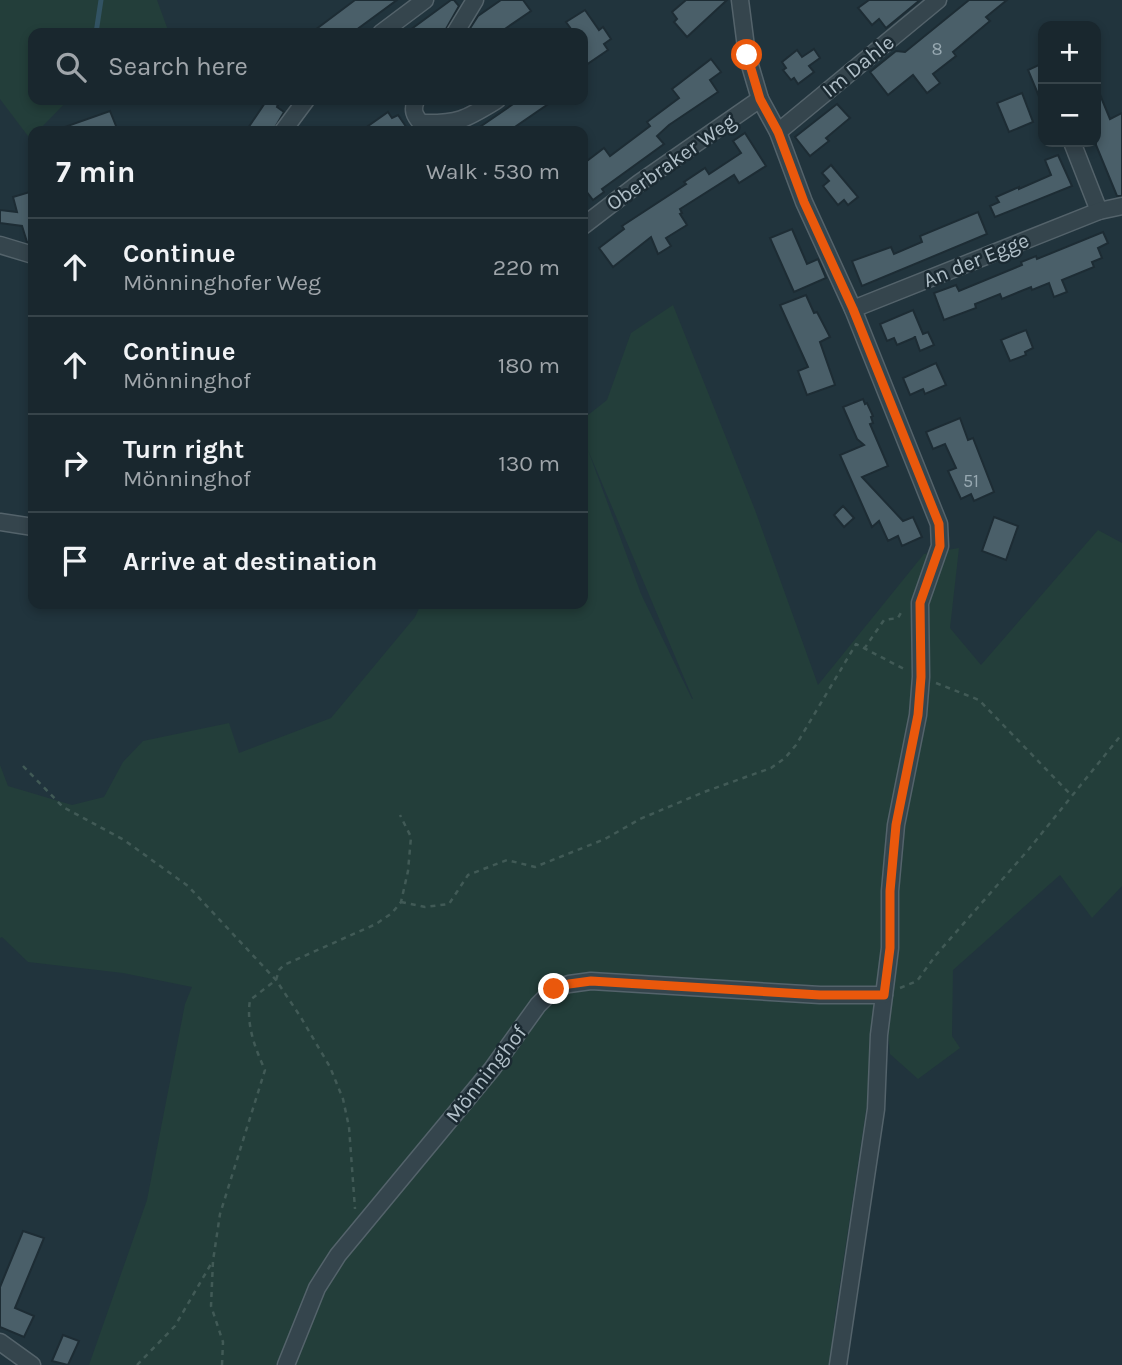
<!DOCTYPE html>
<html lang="en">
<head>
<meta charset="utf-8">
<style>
	body { margin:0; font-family:Karla,sans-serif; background:#26333a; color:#f1f3f6 }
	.controls { position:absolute; right:21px; top:21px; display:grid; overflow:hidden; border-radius:14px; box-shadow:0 4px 10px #0003 }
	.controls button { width:63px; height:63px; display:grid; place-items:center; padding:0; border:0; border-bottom:2px solid #37444a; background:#19272e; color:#f1f3f6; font:35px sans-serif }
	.stop { position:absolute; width:21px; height:21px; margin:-16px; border:5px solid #ea580c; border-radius:50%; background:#fff }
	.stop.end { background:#ea580c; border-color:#fff; box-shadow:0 2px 7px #0008 }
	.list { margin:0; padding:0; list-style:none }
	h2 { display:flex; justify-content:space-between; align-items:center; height:91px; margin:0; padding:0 28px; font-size:30px }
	h2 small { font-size:23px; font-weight:400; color:#9fa5aa }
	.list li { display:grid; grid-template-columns:46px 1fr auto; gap:21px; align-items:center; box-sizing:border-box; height:98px; padding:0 28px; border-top:2px solid #37444a }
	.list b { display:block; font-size:26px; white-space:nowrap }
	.list p { margin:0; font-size:23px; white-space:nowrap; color:#9fa5aa }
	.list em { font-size:23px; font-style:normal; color:#9fa5aa }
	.icon { flex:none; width:38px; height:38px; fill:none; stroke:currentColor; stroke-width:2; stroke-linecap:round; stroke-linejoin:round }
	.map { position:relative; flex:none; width:1122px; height:1365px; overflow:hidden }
	.search { position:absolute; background:#19272e; box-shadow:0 4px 10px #0003; left:28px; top:28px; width:560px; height:77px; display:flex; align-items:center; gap:18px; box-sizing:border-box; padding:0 24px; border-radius:14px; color:#9fa5aa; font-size:26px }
	.panel { position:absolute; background:#19272e; box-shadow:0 4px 10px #0003; left:28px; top:126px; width:560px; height:483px; border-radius:14px }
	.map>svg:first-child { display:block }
</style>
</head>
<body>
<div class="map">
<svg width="1122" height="1365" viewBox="0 0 1122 1365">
	<rect width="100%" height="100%" fill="#21343d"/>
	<g fill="#233e3a" fill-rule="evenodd">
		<path d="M0 0H157L169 33H33V100H68L38 131H33L31 140 0 99Z"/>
		<path d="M673 305 755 510 818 685 924 554 959 548 950 628 981 665 1098 530 1122 543V886L1092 918 1060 875 953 970 952 1036 960 1048 918 1079 890 1054 888 1032 876 1007 869 1091 835 1316 830 1365H89L147 1200 185 1004 192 987 123 973 28 962 2 937 0 938V765L8 786 72 805 104 797 123 762 143 741 229 723 239 753 331 718 415 617 421 604H583V419L607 400 631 333ZM588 450 693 699H692L641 594Z"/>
	</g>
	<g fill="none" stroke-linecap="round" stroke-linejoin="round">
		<path stroke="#325363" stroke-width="5" d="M96 33 101 0"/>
	</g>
	<g fill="#4a5f69" stroke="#1d2c34" stroke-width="2">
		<path d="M355 0H397L352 33H311Z"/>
		<path d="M451 0H454L459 6 446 29 439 33H406Z"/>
		<path d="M501 0H523L531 11 499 33H467L478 16Z"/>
		<path d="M686 0H727L687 37 674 22 677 19 672 12Z"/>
		<path d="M869 0H920L886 28 879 19 872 25 858 8Z"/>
		<path d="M969 0H1007L986 17 990 21 953 52 956 56 933 74 940 83 927 93 913 75 888 95 870 72 896 51 905 52Z"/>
		<path d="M585 10 599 30 603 27 611 39 604 44 608 50 583 67V33H574L566 22Z"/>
		<path d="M814 49 820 58 809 66 814 72 798 84 794 78 791 80 783 70 786 68 782 62 797 50 802 57Z"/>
		<path d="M711 59 721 72 710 80 718 92 669 125 657 136 664 144 602 189 604 192 593 200 583 187V164L604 148 610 156 650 126 647 122 679 98 672 89Z"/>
		<path d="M1043 63V106L1028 70Z"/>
		<path d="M1096 85 1110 119 1122 113V196H1117L1096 145Z"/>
		<path d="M1022 93 1033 122 1009 132 997 103Z"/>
		<path d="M267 100 278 105 277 107 284 112 273 131H246Z"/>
		<path d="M519 100H554L509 131H474Z"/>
		<path d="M837 104 850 118 826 138 829 141 810 156 795 137Z"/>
		<path d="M110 111 118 131H60L59 129Z"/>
		<path d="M388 112 392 118 398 115 409 131H361Z"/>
		<path d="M745 133 766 166 739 183 734 175 680 209 682 213 680 214 687 225 666 238 671 246 658 254 651 237 613 267 599 248 624 229 622 226 686 184 684 182 705 168 709 174 741 153 733 141Z"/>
		<path d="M1058 155 1072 186 995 217 990 206 999 202 996 197 1019 187V189L1051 175 1045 160Z"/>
		<path d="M831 165 858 197 848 205 844 200 838 205 823 186 829 181 822 173Z"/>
		<path d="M33 191V244L27 242 22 226 0 223V210L17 212 13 197Z"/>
		<path d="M978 212 987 234 862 286 852 261 891 247 894 254 922 242 920 236Z"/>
		<path d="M792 229 807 264 818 259 826 278 794 292 770 238Z"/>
		<path d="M1103 232 1108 243 1098 248 1102 258 1092 262 1094 267 1062 280 1067 292 1054 297 1049 283 1032 290 1031 287 1002 299 1000 294 975 304 976 308 944 320 934 293 956 285 959 291 1022 265 1021 262 1036 256 1037 259Z"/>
		<path d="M806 295 814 313 817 312 830 337 820 342 835 385 807 395 798 371 808 367 780 305Z"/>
		<path d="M913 310 923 334 928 332 934 345 920 351 915 337H916L897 345 894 338 887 341 880 324Z"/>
		<path d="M1026 330 1033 348 1025 352 1026 355 1010 361 1001 340Z"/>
		<path d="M936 363 946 385 925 394 923 389 910 395 903 378Z"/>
		<path d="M863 399 865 404 867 403 873 416 871 417 873 423 870 424 888 466 862 477 903 521 913 517 922 537 902 546 898 536 888 541 879 521 872 527 840 455 864 445 857 439 843 407Z"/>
		<path d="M960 418 968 440 973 438 994 492 974 501 971 494 961 499 948 471 956 468 945 444 933 449 926 432Z"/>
		<path d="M843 506 854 518 844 527 834 515Z"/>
		<path d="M994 517 1018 526 1006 560 982 551Z"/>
		<path d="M23 1231 44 1238 15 1308 34 1316 24 1337 0 1327V1287Z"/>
		<path d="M63 1335 79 1341 68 1365 52 1361Z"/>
	</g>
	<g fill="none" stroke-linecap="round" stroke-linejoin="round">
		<g stroke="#54636b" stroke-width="19">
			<g id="minor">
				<path d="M740 0 747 55 760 99 778 132 804 202 853 309 939 524 940 546 920 603 921 677 918 715 896 825 890 891V948L879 1035 876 1109 838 1365"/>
				<path d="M381 33 425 0"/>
				<path d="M455 33 475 0"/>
				<path d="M416 100C412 110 414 115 421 123 459 124 466 119 497 100"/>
				<path d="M283 131 306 100"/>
				<path d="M778 132 938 0"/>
				<path d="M1072 142 1099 211"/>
				<path d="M583 226 639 183 760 99"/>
				<path d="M0 245 33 255"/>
				<path d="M853 309 1099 211 1122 206"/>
				<path d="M0 522 33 527"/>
				<path d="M0 1342 32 1365"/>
				<path d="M286 1365 317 1288 338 1255 492 1069 538 1005 554 989 569 984 591 981 820 995H884"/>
			</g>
		</g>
		<g stroke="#415a56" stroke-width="2.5" stroke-dasharray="5 5" stroke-linecap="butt">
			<path d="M864 649 884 620 898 618 903 609"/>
			<path d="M936 683 979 700 1072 796"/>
			<path d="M23 766 63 807 124 840 188 886 276 980 300 1016 330 1067 343 1099 349 1127 355 1209"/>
			<path d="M401 902 425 907 449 904 468 875 507 860 535 867 605 839 640 819 704 792 771 768 785 758 796 745 856 644 904 669"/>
			<path d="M900 988 917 981 936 955 1029 849 1122 734"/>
			<path d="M137 1365 175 1326 211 1264"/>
			<path d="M222 1365 223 1342 211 1306 213 1261 220 1214 265 1070C255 1048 246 1025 250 1000L276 980 279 970 284 965 376 924 392 913 401 902 408 871 411 837 400 815"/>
		</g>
		<use href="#minor" stroke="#35454d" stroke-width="16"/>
	</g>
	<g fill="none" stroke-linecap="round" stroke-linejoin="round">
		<path stroke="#ea580c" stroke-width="9" d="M554 989 569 984 591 981 820 995H884L890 948V891L896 825 918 715 921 677 920 603 940 546 939 524 853 309 804 202 778 132 760 99 747 55"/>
	</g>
	<g text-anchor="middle" stroke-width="5" stroke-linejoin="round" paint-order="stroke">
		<g font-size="18" fill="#97a8b1">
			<text x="937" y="55">8</text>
			<text x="971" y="487">51</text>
		</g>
		<g font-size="21" fill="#b1c0c9" stroke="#1b2a32">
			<text transform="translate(858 66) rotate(-39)" y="7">Im Dahle</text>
			<text transform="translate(671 162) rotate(-35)" y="7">Oberbraker Weg</text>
			<text transform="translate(976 260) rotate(-22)" y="7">An der Egge</text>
			<text transform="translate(486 1074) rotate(-52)" y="7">Mönninghof</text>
		</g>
	</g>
</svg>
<div class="controls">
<button>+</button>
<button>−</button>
</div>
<div class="stop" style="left:747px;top:55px"></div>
<div class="stop end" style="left:554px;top:989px"></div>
<div class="search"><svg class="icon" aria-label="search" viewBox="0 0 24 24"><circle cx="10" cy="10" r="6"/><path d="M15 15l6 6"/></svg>Search here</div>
<section class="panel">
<h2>7 min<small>Walk · 530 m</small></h2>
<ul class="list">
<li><svg class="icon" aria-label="ahead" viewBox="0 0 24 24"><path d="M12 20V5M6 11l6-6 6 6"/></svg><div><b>Continue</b><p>Mönninghofer Weg</p></div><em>220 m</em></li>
<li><svg class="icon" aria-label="ahead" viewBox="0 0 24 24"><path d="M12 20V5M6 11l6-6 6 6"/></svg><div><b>Continue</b><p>Mönninghof</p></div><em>180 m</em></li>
<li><svg class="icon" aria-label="right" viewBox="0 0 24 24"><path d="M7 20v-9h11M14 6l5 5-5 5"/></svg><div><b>Turn right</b><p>Mönninghof</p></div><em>130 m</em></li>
<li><svg class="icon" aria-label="arrive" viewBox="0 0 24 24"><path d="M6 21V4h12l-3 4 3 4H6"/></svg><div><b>Arrive at destination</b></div></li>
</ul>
</section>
</div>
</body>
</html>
